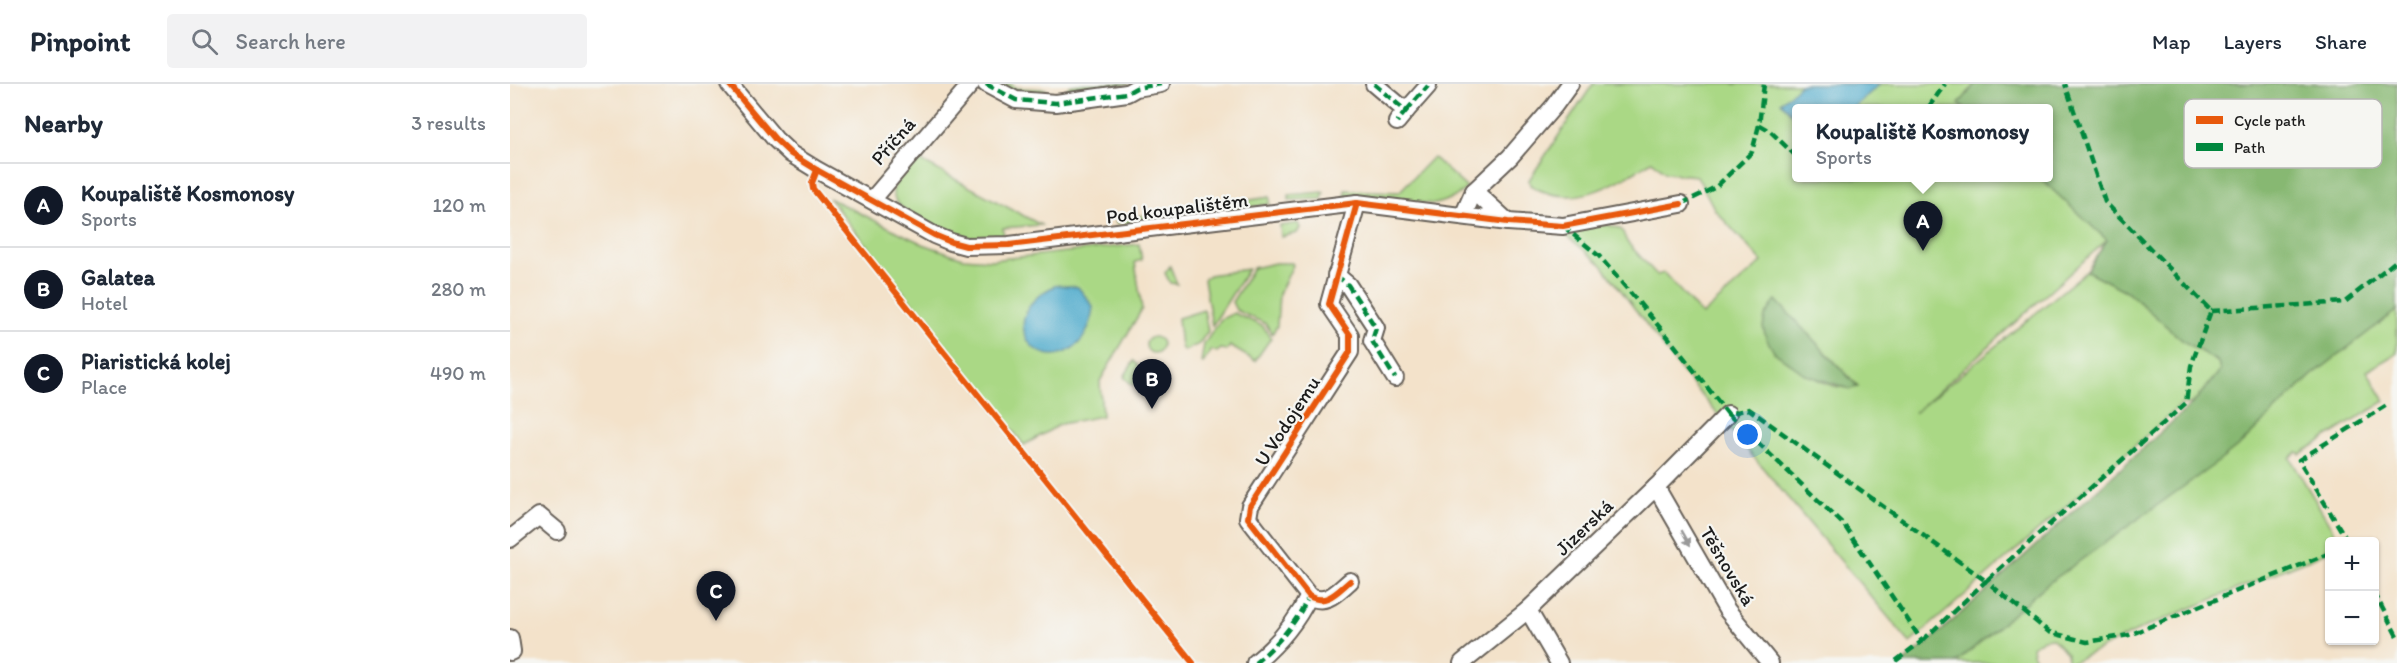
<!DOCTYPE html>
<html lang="en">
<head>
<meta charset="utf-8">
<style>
	body { margin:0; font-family:Itim,sans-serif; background:#f2f2f3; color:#1f2937 }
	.controls { position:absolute; right:18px; bottom:18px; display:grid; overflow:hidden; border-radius:6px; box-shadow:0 2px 4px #0004 }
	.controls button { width:54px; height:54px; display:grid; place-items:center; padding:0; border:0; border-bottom:2px solid #e0e1e3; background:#fff; color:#1f2937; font:30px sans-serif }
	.you { position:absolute; left:1238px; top:351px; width:21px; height:21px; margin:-15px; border:4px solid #fff; border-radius:50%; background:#1a73e8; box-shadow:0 0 0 9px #1a73e833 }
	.badge { display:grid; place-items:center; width:39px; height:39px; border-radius:50%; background:#111827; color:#fff; font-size:20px; font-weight:700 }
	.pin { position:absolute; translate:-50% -50px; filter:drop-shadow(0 2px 3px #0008) }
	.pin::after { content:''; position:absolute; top:32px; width:21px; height:18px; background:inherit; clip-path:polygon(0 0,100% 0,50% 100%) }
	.popup { position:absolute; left:1282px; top:20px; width:261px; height:78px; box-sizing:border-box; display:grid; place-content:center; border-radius:6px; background:#fff; filter:drop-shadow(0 2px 4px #0005); font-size:20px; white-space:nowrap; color:#747a83 }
	.popup b { font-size:22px; color:#1f2937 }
	.popup::after { content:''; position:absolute; left:50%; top:100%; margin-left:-12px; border:12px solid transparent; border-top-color:#fff }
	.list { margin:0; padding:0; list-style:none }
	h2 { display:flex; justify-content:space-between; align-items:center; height:78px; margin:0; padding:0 24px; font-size:26px }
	h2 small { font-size:20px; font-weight:400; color:#747a83 }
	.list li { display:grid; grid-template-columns:39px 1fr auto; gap:18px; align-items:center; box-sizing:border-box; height:84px; padding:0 24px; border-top:2px solid #e0e1e3 }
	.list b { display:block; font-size:22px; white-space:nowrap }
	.list p { margin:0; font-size:20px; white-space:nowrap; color:#747a83 }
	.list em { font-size:20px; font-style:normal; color:#747a83 }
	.icon { flex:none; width:33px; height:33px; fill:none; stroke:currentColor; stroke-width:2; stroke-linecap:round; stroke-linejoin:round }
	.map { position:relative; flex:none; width:1887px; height:579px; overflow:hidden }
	header { display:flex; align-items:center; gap:36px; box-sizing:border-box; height:84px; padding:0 30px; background:#fff; border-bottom:2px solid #e0e1e3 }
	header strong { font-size:28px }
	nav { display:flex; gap:33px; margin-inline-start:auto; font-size:21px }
	.search { width:420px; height:54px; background:#f2f2f3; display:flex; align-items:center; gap:15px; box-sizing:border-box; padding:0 21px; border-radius:6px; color:#747a83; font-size:22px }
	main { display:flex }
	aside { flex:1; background:#fff }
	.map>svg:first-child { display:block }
</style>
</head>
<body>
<header>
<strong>Pinpoint</strong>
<div class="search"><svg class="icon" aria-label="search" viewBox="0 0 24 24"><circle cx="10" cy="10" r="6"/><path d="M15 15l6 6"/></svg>Search here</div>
<nav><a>Map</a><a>Layers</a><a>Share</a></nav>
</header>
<main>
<aside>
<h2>Nearby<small>3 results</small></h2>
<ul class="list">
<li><span class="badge">A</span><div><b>Koupaliště Kosmonosy</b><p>Sports</p></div><em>120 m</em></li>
<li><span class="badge">B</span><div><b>Galatea</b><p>Hotel</p></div><em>280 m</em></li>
<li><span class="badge">C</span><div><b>Piaristická kolej</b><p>Place</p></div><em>490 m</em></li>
</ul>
</aside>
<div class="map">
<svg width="1887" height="579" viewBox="0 0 1887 579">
	<rect width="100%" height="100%" fill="#f6f6f2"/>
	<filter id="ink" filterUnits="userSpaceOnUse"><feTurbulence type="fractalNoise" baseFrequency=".0167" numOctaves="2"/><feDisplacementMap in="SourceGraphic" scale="12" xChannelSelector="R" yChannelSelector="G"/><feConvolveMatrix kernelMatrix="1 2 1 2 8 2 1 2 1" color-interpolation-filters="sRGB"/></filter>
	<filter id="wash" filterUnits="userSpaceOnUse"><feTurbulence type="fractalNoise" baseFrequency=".008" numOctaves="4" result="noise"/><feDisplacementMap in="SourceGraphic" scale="24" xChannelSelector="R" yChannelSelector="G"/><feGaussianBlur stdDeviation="1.35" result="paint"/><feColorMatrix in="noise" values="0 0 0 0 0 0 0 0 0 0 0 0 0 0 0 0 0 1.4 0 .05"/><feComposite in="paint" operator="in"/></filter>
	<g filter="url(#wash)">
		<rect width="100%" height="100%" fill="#f3e2ca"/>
		<g fill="#aad885" stroke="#637a50" stroke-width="1.5" fill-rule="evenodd">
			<path d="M490 0H500L506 4 536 5 539 14 506 10Z"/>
			<path d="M575 0H620L556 9 559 2Z"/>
			<path d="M1083 0H1465L1450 20 1454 24H1287V94H1530L1597 156 1404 329 1577 187 1618 208 1673 257 1708 278 1710 287 1683 319 1671 321 1400 559 1172 288 1092 181 1051 147 1090 140 1103 142 1112 146 1117 158 1147 191 1154 189 1192 231 1252 178 1205 126 1187 92 1156 89 1142 77C1104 100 1064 128 1020 101L1019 96ZM1266 217 1348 302C1320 311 1286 282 1264 268Z"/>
			<path d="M414 73 411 77 531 141 493 144 494 153C483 153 472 155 461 154 442 152 383 129 383 108 384 95 400 83 408 74Z"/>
			<path d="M922 74 925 75 957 104 943 114 926 120 835 112V106L889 108Z"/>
			<path d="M814 108 812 115 779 116V111Z"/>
			<path d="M760 113V120L723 126 722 124V119Z"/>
			<path d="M319 114 413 160 453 174 481 176 629 160 632 176 625 178 632 225 590 297 592 332 551 340 514 361Z"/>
			<path d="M643 130V136L606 140V136Z"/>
			<path d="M788 139 790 144 787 149 771 153 770 142Z"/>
			<path d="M765 179H782L783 181 769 210 767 242 762 250 756 240 726 226 722 218 743 184Z"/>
			<path d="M660 182 667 200 660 199 655 189Z"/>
			<path d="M738 185 702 242 694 195 699 191Z"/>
			<path d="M694 226 698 247 689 260 674 267 671 263 668 234Z"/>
			<path d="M1887 226V269L1857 287 1875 317 1790 370 1787 368 1780 374 1829 456 1820 458 1819 463 1816 465 1819 467 1638 542 1560 579H1557V569L1542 554 1533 555 1522 563 1525 579H1446L1536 501 1732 359 1801 292Z"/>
			<path d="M724 229 753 242 761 254 745 277 720 262 717 266 711 265 707 268 702 266 693 279 691 278 694 260 711 235Z"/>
			<circle cx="644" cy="261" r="8"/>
			<path d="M624 277 628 281 627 289 631 290 634 286 641 288 643 295 622 301 614 293Z"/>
		</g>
		<g fill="#87b872" stroke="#526a47" stroke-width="1.5">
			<path d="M1465 0H1887V226L1801 292 1732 359 1712 375 1536 501 1446 579H1392L1418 559 1683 319 1710 287 1708 278 1673 257 1618 208 1577 187 1597 156 1530 94H1539V24H1454L1449 20Z"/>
			<path d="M1266 216 1348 303 1340 305 1296 291 1264 268 1256 254 1253 243 1255 232Z"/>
		</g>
		<g fill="#4eaacc" stroke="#356374" stroke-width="1.5">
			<path d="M1291 0H1370L1343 24H1287V35L1271 18Z"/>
			<path d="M547 201 568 203 583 222C582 235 578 250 568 260 527 297 480 230 547 201Z"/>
		</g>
	</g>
	<g filter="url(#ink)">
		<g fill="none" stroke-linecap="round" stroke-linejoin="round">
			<g stroke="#676159" stroke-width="20">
				<g id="minor">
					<path d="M219 0 265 55 281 70 307 86 424 151 441 158 456 162 499 161 847 119 998 138 1053 142 1171 120"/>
					<path d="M476 0 506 16 546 19 617 9 626 4 651 0"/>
					<path d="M864 0 896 27 887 38"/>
					<path d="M896 27 918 2"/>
					<path d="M964 107 998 138"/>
					<path d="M362 116 461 0"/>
					<path d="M953 132 964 107 1000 73 1044 22 1060 0"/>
					<path d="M826 191 838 201 866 244 862 257 885 294"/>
					<path d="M1146 403 1217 526 1260 579"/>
					<path d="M0 455 29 432 47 447"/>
					<path d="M840 497C827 508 816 522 799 512L738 434 740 422 840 268V251L819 220 847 119"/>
					<path d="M1018 526 1049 579"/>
					<path d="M0 554 2 567 0 568"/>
					<path d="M745 579C768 560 786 539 799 512"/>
					<path d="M952 579 1018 526 1146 403 1218 330"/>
				</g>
			</g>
			<use href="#minor" stroke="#fff" stroke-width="16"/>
			<g stroke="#00873e" stroke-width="4.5" stroke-dasharray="9 4.5" stroke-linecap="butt">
				<path d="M476 0 506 16 546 19 617 9 626 4 651 0"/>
				<path d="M864 0 896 27 887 38"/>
				<path d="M1418 24 1435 0"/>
				<path d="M896 27 918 2"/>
				<path d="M1249 41 1261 48 1287 73"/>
				<path d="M1171 120 1206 103 1242 68 1249 41 1254 0"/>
				<path d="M1053 142 1089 172 1158 253 1218 330 1239 325 1476 497 1676 319 1681 282 1701 227 1595 118 1555 0"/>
				<path d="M826 191 838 201 866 244 862 257 885 294"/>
				<path d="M1701 227 1835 218 1887 176"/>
				<path d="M1218 330 1334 441 1412 557 1383 579"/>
				<path d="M1838 458 1789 376 1877 321"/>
				<path d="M1864 508 1887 552"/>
				<path d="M1412 557 1476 497 1539 548 1577 558 1619 551 1820 469"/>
				<path d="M745 579C768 560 786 539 799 512"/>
			</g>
			<g stroke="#f6f6f2" stroke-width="10">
				<g id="cycleway">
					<path d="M219 0 265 55 281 70 307 86 424 151 441 158 456 162 499 161 847 119 998 138 1053 142 1171 120"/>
					<path d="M307 86 302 99 303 105 683 579"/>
					<path d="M840 497C827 508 816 522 799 512L738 434 740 422 840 268V251L819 220 847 119"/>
				</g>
			</g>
			<use href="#cycleway" stroke="#e8590c" stroke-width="6"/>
		</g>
		<defs><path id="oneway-solid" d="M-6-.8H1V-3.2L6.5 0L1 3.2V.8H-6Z" transform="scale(1.5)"/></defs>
		<use fill="#999" href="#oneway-solid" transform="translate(1176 454) rotate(60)"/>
	</g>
	<g text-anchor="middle" stroke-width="4.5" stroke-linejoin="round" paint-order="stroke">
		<g font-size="20" fill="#1c1c1c" stroke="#f6f6f2">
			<text transform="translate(383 57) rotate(-49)" y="7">Příčná</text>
			<text transform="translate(667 124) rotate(-7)" y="7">Pod koupalištěm</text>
			<text transform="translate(777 337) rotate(-57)" y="7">U Vodojemu</text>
			<text transform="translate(1074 443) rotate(-44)" y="7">Jizerská</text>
			<text transform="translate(1218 482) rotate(59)" y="7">Těšnovská</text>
		</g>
	</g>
	<rect x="1674" y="15" width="198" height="69" rx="9" fill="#f6f6f2" stroke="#b5b5b2" stroke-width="1.5"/>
	<rect x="1686" y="32" width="27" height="8" fill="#e8590c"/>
	<rect x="1686" y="59" width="27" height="8" fill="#00873e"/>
	<g font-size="16" fill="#1c1c1c">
		<text x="1724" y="42">Cycle path</text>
		<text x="1724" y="69">Path</text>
	</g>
</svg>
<div class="controls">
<button>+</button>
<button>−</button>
</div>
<div class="you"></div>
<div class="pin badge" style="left:1413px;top:167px">A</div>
<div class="popup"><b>Koupaliště Kosmonosy</b>Sports</div>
<div class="pin badge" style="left:642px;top:325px">B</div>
<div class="pin badge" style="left:206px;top:537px">C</div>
</div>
</main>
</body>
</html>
